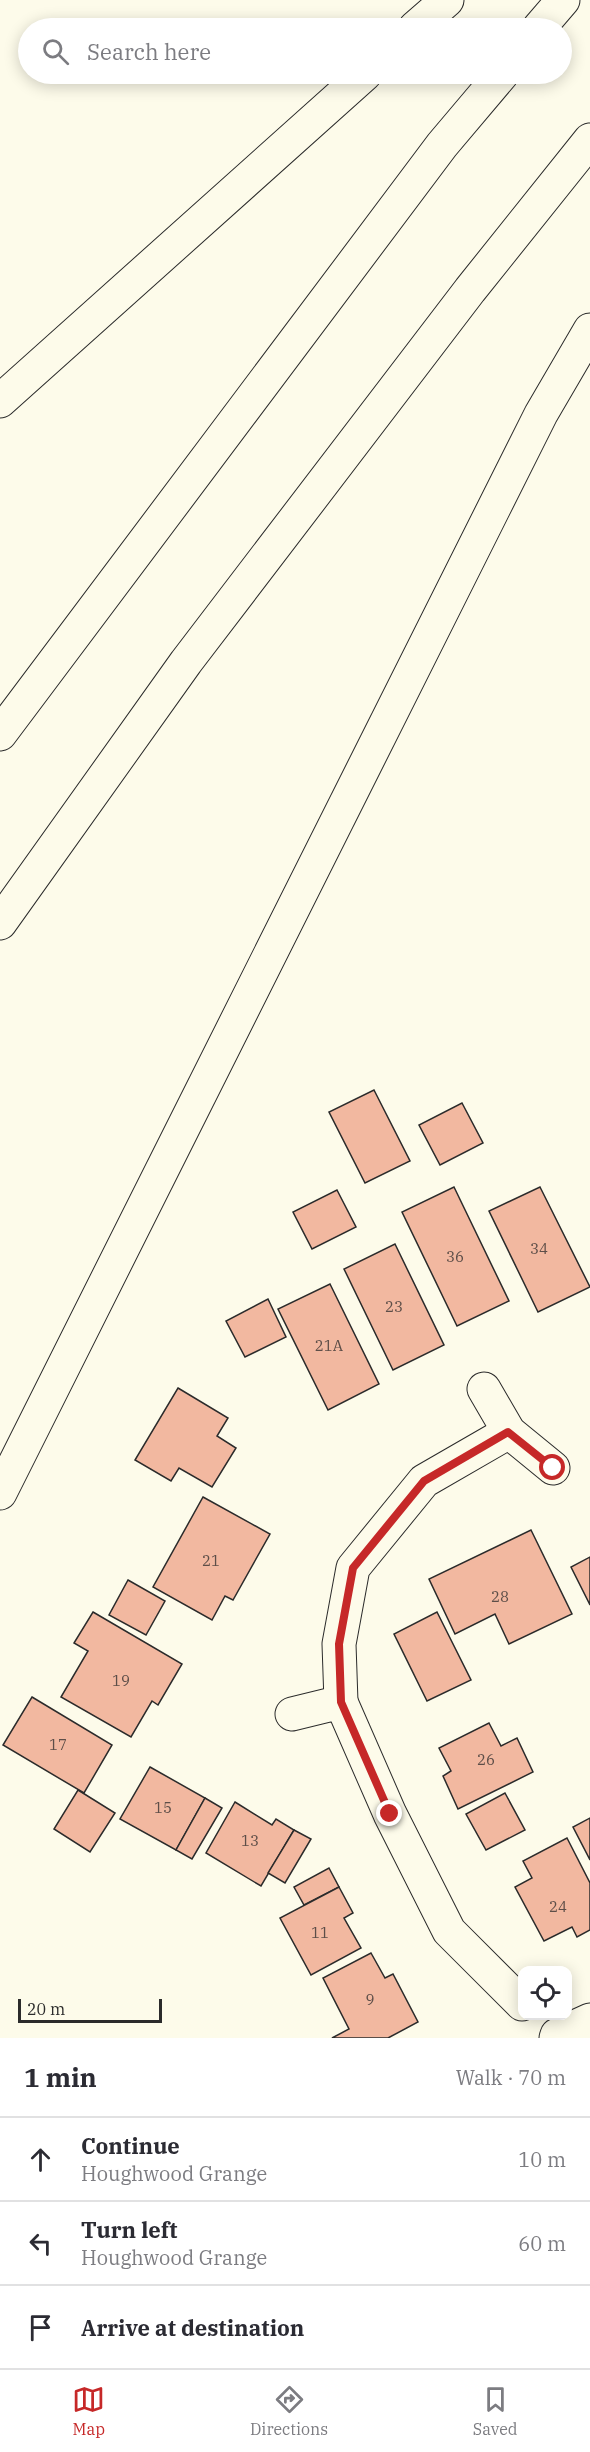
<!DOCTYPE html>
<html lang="en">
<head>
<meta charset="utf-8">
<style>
	body { margin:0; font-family:"IBM Plex Serif",serif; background:#f2f2f3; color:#2b2b33 }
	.controls { position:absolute; right:18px; bottom:18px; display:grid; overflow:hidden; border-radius:12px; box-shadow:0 3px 15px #0003 }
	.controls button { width:54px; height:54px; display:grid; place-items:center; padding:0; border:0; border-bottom:2px solid #e1e1e2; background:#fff; color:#2b2b33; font:30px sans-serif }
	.scale { position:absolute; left:18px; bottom:15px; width:144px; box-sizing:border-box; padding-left:6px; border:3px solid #2b2b2b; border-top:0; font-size:16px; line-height:21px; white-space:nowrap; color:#2b2b2b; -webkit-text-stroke:4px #fdfbea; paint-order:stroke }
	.stop { position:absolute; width:18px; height:18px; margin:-14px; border:4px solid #c62828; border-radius:50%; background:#fff }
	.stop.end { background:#c62828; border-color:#fff; box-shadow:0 2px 6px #0008 }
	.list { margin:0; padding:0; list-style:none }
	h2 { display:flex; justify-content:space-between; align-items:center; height:78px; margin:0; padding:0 24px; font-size:26px }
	h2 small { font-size:20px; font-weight:400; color:#7c7c81 }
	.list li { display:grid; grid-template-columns:39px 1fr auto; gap:18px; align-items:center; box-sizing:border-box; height:84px; padding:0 24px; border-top:2px solid #e1e1e2 }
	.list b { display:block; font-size:22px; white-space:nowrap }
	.list p { margin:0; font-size:20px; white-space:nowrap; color:#7c7c81 }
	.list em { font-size:20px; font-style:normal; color:#7c7c81 }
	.icon { flex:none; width:33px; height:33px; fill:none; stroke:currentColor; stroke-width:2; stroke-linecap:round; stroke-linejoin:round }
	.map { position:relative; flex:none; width:590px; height:2038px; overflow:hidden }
	.search { position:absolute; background:#fff; box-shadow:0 3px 15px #0003; left:18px; right:18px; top:18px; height:66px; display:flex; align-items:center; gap:15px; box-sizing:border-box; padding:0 21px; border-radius:33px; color:#7c7c81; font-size:22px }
	.sheet { height:330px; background:#fff }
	nav { display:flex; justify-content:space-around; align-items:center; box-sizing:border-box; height:84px; border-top:2px solid #e1e1e2; background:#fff; font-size:16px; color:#7c7c81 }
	nav a { display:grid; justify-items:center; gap:3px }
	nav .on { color:#c62828 }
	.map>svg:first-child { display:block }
</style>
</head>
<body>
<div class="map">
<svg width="590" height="2038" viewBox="0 0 590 2038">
	<rect width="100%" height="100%" fill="#fdfbea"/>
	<g fill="#f2b8a0" stroke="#2b2b2b" stroke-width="1.5">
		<path d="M374 1090 410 1161 365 1183 329 1112Z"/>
		<path d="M462 1103 483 1143 440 1165 419 1125Z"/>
		<path d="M454 1187 509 1301 457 1326 402 1212Z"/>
		<path d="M540 1187 590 1287 538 1312 489 1211Z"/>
		<path d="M337 1190 356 1227 312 1249 293 1212Z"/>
		<path d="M395 1244 444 1345 393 1370 344 1269Z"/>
		<path d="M330 1284 379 1384 328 1410 278 1309Z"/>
		<path d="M268 1299 286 1337 245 1357 226 1321Z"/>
		<path d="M178 1388 228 1418 217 1436 236 1448 212 1487 179 1468 171 1481 135 1460Z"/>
		<path d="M203 1497 270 1534 233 1600 225 1596 212 1620 153 1587Z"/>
		<path d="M531 1530 572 1614 509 1644 495 1614 455 1634 429 1579Z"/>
		<path d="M590 1557V1605L571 1567Z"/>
		<path d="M128 1580 165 1601 146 1635 109 1615Z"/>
		<path d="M93 1612 182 1664 158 1705 152 1701 131 1737 61 1697 88 1651 74 1643Z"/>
		<path d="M437 1612 471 1680 427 1701 394 1634Z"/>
		<path d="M32 1697 112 1745 84 1793 3 1745Z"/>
		<path d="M489 1723 501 1746 517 1738 533 1772 458 1809 443 1776 451 1771 439 1748Z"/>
		<path d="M150 1767 205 1798 176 1850 120 1819Z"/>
		<path d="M78 1790 115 1813 90 1852 54 1829Z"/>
		<path d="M505 1793 525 1830 486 1850 466 1814Z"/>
		<path d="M205 1798 222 1808 192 1859 176 1850Z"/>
		<path d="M235 1802 272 1825 276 1819 294 1830 261 1886 206 1853Z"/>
		<path d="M590 1818V1860L573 1827Z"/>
		<path d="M294 1830 311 1839 285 1883 268 1873Z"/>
		<path d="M567 1838 590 1883V1930L577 1937 572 1927 544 1941 515 1887 532 1878 523 1861Z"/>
		<path d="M329 1868 339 1887 304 1905 294 1887Z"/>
		<path d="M339 1887 353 1913 344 1918 361 1948 311 1975 280 1918Z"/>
		<path d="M371 1953 385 1978 393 1974 418 2022 388 2038H332L349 2029 323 1978Z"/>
	</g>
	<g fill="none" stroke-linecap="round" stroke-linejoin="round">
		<g stroke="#2b2b2b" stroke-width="35">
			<g id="street">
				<path d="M484 1389 509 1432 553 1468"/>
				<path d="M341 1702 339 1644 353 1568 424 1481 509 1432"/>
				<path d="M292 1714 341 1702 390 1814 449 1931 522 2004"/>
				<path d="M556 2038 557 2035 590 2020"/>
			</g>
		</g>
		<g stroke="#2b2b2b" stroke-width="35">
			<g id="highway">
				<path d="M415 28 447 0"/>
				<path d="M539 28 563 0"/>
				<path d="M0 401 365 74"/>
				<path d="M0 734 442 145 502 74"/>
				<path d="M0 923 186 662 470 290 590 140"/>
				<path d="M0 1493 541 414 590 330"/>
			</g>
		</g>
		<use href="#street" stroke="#fdfbea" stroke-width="33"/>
		<use href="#highway" stroke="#fdfbea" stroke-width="33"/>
	</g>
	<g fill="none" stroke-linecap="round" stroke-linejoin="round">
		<path stroke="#c62828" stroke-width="8" d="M390 1814 341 1702 339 1644 353 1568 424 1481 508 1432 553 1468"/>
	</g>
	<g text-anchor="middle" stroke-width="4.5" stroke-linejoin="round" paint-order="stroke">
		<g font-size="15" fill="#5d4e48">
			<text x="539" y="1254">34</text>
			<text x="455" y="1262">36</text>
			<text x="394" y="1312">23</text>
			<text x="329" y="1351">21A</text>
			<text x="211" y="1566">21</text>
			<text x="500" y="1602">28</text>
			<text x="121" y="1686">19</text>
			<text x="58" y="1750">17</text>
			<text x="486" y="1765">26</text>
			<text x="163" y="1813">15</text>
			<text x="250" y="1846">13</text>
			<text x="558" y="1912">24</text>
			<text x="320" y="1938">11</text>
			<text x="370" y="2005">9</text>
		</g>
	</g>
</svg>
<div class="controls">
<button><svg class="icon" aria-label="locate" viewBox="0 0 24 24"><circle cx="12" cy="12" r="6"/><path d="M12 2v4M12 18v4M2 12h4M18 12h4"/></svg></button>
</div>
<div class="scale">20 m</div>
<div class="stop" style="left:553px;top:1468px"></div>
<div class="stop end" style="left:390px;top:1814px"></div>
<div class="search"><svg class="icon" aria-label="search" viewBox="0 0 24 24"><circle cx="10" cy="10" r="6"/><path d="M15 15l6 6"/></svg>Search here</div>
</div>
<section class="sheet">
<h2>1 min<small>Walk · 70 m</small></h2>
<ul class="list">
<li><svg class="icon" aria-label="ahead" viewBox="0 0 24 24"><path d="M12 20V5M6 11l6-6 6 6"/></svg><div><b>Continue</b><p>Houghwood Grange</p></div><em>10 m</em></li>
<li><svg class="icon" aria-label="left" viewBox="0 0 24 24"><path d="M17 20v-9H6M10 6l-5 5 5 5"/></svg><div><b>Turn left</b><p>Houghwood Grange</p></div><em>60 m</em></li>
<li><svg class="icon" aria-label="arrive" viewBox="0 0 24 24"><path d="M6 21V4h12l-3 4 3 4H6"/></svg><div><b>Arrive at destination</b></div></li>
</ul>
</section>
<nav>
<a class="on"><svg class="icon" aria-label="map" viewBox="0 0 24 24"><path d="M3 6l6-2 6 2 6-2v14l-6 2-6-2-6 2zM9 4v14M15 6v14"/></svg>Map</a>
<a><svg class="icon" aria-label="directions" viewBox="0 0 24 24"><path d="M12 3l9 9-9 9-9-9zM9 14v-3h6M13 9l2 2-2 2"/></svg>Directions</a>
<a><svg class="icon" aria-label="saved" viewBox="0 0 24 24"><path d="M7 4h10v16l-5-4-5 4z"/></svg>Saved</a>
</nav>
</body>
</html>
